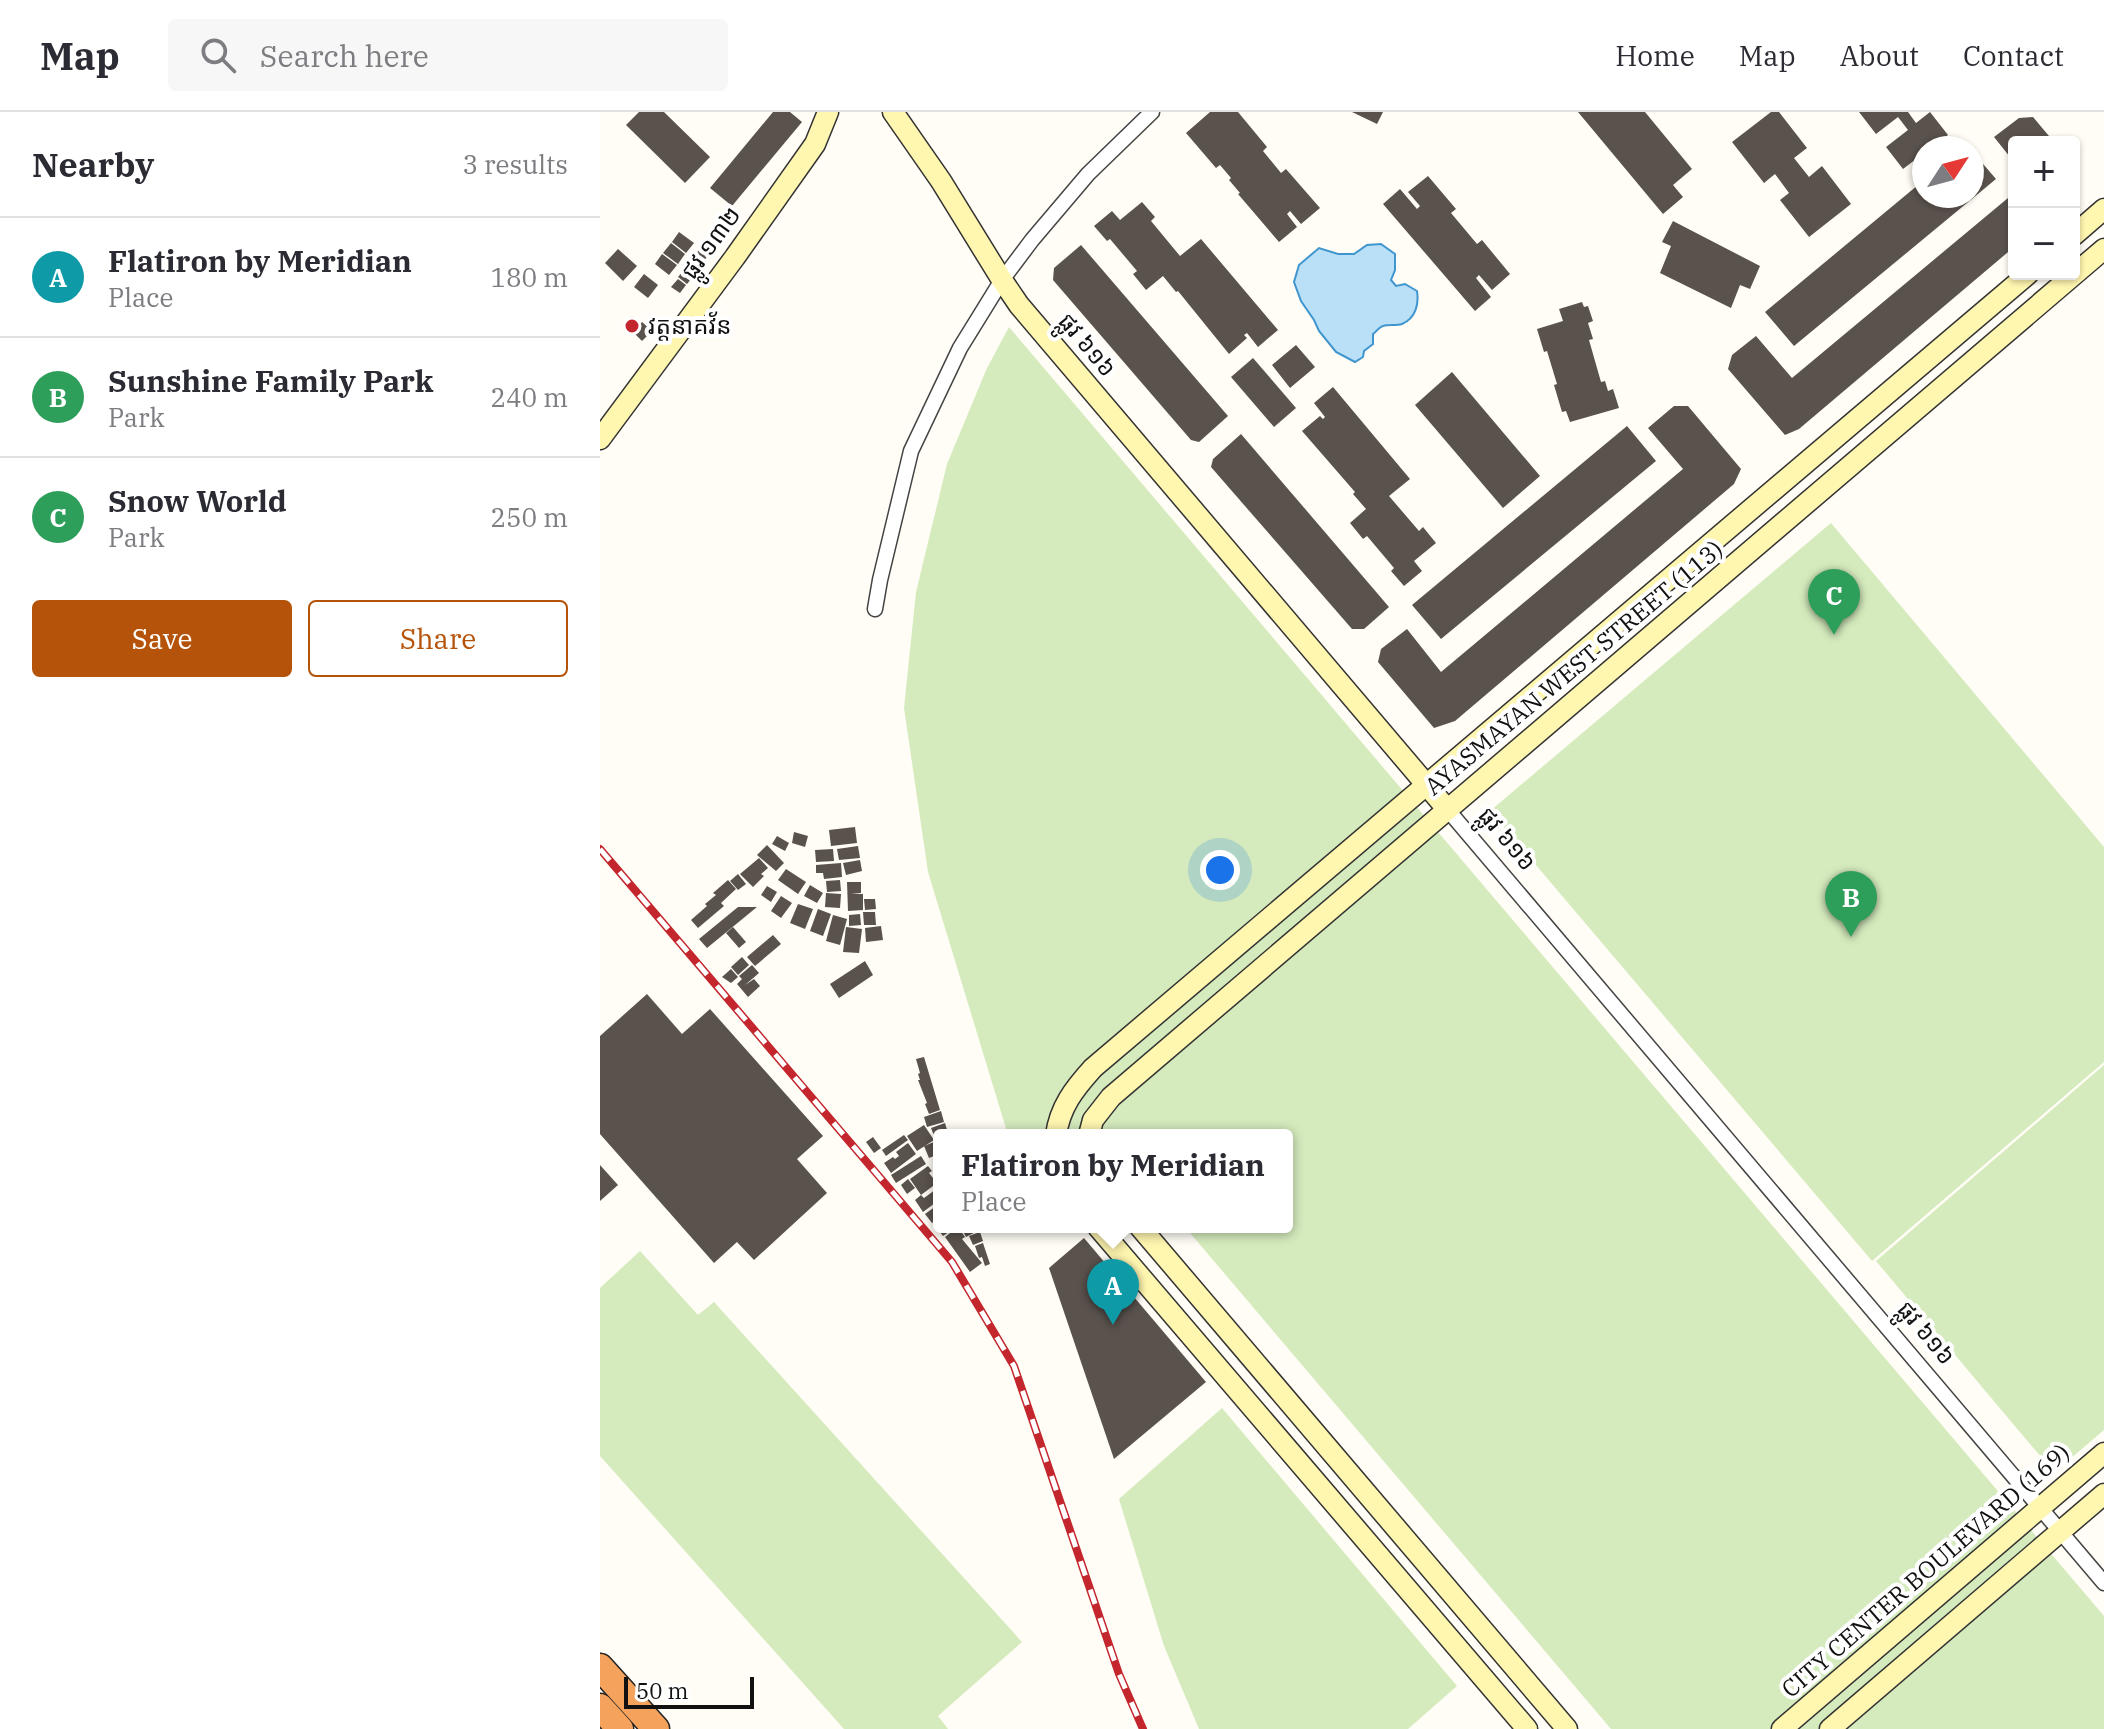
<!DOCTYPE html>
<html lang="en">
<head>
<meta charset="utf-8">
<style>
	body { margin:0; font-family:"IBM Plex Serif","Noto Sans Khmer",serif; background:#f7f7f7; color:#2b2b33 }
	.controls { position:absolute; right:24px; top:24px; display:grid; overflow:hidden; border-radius:8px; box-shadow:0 2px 6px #0004 }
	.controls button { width:72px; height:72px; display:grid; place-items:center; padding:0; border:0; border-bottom:2px solid #e1e1e2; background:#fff; color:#2b2b33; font:40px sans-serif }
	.compass { position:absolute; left:1312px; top:24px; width:72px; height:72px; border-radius:50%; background:#fff; box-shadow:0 2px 6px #0004; rotate:54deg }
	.scale { position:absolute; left:24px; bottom:20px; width:130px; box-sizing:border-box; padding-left:8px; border:4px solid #111; border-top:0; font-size:22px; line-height:28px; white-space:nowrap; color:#111; -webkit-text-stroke:6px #fff; paint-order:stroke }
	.you { position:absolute; left:620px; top:758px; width:28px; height:28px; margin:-20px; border:6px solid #fff; border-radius:50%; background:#1a73e8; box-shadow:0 0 0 12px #1a73e833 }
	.badge { display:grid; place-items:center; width:52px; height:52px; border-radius:50%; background:#b45309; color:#fff; font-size:26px; font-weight:700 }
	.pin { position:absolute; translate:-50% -66px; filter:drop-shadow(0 2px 4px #0008) }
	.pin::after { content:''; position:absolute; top:42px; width:28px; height:24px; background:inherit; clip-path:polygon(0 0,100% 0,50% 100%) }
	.popup { position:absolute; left:333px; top:1017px; width:360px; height:104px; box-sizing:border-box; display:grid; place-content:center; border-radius:8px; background:#fff; filter:drop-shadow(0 2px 6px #0005); font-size:26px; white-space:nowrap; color:#7c7c81 }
	.popup b { font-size:30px; color:#2b2b33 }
	.popup::after { content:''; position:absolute; left:50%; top:100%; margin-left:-16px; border:16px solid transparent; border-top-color:#fff }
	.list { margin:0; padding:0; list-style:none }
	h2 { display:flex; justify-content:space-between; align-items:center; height:104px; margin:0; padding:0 32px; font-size:34px }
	h2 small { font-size:26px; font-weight:400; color:#7c7c81 }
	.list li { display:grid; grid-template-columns:52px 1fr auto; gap:24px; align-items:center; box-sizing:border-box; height:120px; padding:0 32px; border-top:2px solid #e1e1e2 }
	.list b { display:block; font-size:30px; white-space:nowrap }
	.list p { margin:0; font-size:26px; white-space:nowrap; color:#7c7c81 }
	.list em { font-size:26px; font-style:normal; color:#7c7c81 }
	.actions { display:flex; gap:16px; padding:24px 32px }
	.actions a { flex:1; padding:18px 0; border:2px solid #b45309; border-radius:8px; text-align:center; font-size:28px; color:#b45309 }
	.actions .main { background:#b45309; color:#fff }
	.icon { flex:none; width:44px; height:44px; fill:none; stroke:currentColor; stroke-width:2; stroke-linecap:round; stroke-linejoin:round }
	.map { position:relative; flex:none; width:1504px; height:1617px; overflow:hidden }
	header { display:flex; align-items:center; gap:48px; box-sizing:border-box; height:112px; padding:0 40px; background:#fff; border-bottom:2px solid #e1e1e2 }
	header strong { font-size:38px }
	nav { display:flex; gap:44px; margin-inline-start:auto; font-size:28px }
	.search { width:560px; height:72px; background:#f7f7f7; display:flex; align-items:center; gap:20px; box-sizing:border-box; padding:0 28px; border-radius:8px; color:#7c7c81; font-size:30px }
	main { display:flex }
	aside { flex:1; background:#fff }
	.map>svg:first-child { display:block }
</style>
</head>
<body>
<header>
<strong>Map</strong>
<div class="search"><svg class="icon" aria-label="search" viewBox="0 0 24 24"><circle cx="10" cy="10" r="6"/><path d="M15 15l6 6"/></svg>Search here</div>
<nav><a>Home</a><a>Map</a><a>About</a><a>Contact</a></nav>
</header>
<main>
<aside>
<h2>Nearby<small>3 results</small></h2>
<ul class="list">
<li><span class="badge" style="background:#0f9aa8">A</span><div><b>Flatiron by Meridian</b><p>Place</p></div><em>180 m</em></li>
<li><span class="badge" style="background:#2e9e5b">B</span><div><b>Sunshine Family Park</b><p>Park</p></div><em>240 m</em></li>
<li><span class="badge" style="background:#2e9e5b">C</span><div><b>Snow World</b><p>Park</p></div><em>250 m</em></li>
</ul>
<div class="actions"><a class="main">Save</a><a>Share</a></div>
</aside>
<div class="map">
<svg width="1504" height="1617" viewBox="0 0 1504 1617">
	<rect width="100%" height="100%" fill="#fffdf5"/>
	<g fill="#d5ebbd">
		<path d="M409 215 1504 1504V1617H1011L585 1115H687V1023H408L328 760 304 596 316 480 347 352 387 256Z"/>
		<path d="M1231 411 1504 735V950L1272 1149 890 699Z"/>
		<path d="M1504 953V1318L1463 1353 1446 1351 1276 1149Z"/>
		<path d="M40 1139 98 1203 114 1190 422 1530 338 1604 348 1617H244L0 1344V1176Z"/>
		<path d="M622 1296 857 1574 808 1617H599L564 1534 519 1387Z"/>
	</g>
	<path fill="#b9e0f7" stroke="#3f96cf" stroke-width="2" d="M781 132 795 142V158L791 168 796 174 805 172 817 179C819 192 816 206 802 212 796 214 789 212 783 214 779 215 776 220 773 222V232L764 239 763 245 755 250 736 240 719 219 714 208 701 189 694 170 699 153 719 136 738 142H754L767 133Z"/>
	<g fill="#5a524d">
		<path d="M39 0H64L110 45 85 71 26 13Z"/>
		<path d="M173 0H190L202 10 132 94 110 76Z"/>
		<path d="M610 0H638L667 35 663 39 681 61 686 57 720 96 701 112 690 99 687 102 697 115 679 130 638 82 640 81 629 68 631 66 620 53 616 56 586 21Z"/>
		<path d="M752 0H783L777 12Z"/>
		<path d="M978 0H1045L1092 57 1073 73 1083 85 1063 102Z"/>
		<path d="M1171 0H1179L1207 36 1194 46 1209 65 1222 54 1251 92 1209 125 1180 88 1189 81 1175 62 1164 71 1132 30Z"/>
		<path d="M1259 0H1308L1316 11 1330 0 1348 23 1331 36H1324V41L1303 57 1286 35 1308 18 1298 5 1276 22Z"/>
		<path d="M1433 5 1454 30H1414V50L1394 25 1419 6Z"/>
		<path d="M1372 39 1396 67 1194 234 1165 200 1324 68V84H1372Z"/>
		<path d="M828 64 856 97 851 101 877 132 882 128 910 162 892 178 879 163 876 166 891 185 875 199 783 92 800 77 817 97 820 94 808 80Z"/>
		<path d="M1414 81V135L1199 317 1185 323 1128 257 1132 243 1156 224 1192 266Z"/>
		<path d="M542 90 555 105 551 109 580 144 601 127 678 218 658 235 647 221 644 223 647 226 629 242 578 179 576 180 563 164 546 178 533 162 537 159 510 127 507 129 494 114 512 99 520 108Z"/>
		<path d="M1073 109 1160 154 1150 177 1140 173 1131 196 1060 161 1071 134 1062 130Z"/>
		<path d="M79 120 94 131 86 141 72 130Z"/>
		<path d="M105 128 115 135 108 143 99 136Z"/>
		<path d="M71 131 85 142 78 152 63 141Z"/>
		<path d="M481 133 628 304 599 330 591 328 453 168 454 156Z"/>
		<path d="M18 137 37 154 23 169 5 151Z"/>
		<path d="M99 138 107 145 101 152 93 146Z"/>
		<path d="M62 142 77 153 69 163 55 152Z"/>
		<path d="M89 147 99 154 93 163 83 155Z"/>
		<path d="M84 158 93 165 87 172 78 165Z"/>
		<path d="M44 162 58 173 48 186 34 175Z"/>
		<path d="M78 167 86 173 80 181 71 175Z"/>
		<path d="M982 190 984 195 988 194 993 209 988 211 993 227 989 228 1001 270 1005 269 1008 279 1013 277 1019 296 970 310 966 299 962 300 954 273 957 272 947 239 944 240 937 217 963 209 959 197Z"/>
		<path d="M42 210 52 219 42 229 33 220Z"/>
		<path d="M696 233 715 255 690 276 672 253Z"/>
		<path d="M653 246 696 296 674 315 631 265Z"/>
		<path d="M852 260 940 364 903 396 815 293Z"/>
		<path d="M733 275 810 367 789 384 819 419 823 415 836 431 814 449 822 459 804 474 791 459 794 456 767 424 763 427 750 411 766 397 753 382 755 380 702 319 720 304 723 307 725 305 714 291Z"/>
		<path d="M1074 294H1088L1141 357 1134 372 855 609 834 616 778 550 781 537 807 517 841 560 1083 357 1048 316Z"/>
		<path d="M1027 314 1056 349 841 527 812 493Z"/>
		<path d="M641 322 789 495 764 517H752L611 355 613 347Z"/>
		<path d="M255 715 257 731 231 734 229 718Z"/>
		<path d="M194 720 208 724 205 735 192 731Z"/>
		<path d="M177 724 189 731 185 739 172 732Z"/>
		<path d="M167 733 184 751 176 759 157 743Z"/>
		<path d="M258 734 260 746 239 748 237 737Z"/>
		<path d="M233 737 234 749 216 750 215 738Z"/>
		<path d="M159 746 168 756 161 762 164 764 153 775 140 762Z"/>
		<path d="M260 748 262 759 246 763 243 751Z"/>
		<path d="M241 751 242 765 224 767 223 761H216V753Z"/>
		<path d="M186 757 206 770 198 782 178 768Z"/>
		<path d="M138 762 146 772 138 778 130 769Z"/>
		<path d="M128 768 136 777 121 791 124 794 98 816 91 808 107 794 105 792 116 783 113 781Z"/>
		<path d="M240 768 241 779 227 780 226 769Z"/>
		<path d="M247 770H261V781L251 782H263V798L248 799Z"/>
		<path d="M210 773 223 781 217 791 204 784Z"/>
		<path d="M167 774 177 780 171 790 161 783Z"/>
		<path d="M226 781 241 782 240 796 225 795Z"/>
		<path d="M181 784 192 791 181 806 171 799Z"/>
		<path d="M264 787H275L276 797 265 798Z"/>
		<path d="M198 792 213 797 205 817 190 811Z"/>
		<path d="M138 795H157L107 836 99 827Z"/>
		<path d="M218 797 231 802 223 824 210 819Z"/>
		<path d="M263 800H275L276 813H264Z"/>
		<path d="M260 802 261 813 249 814V803Z"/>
		<path d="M233 803 247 807 240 833 226 829Z"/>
		<path d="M281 814 283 828 266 830 265 816Z"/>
		<path d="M133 815 146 830 139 836 126 821Z"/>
		<path d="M246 815 262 817 259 841 243 840Z"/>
		<path d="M173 823 181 832 155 854 147 845Z"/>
		<path d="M142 845 149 853 138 863 131 855Z"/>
		<path d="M265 849 273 863 239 886 230 872Z"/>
		<path d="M152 853 159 861 145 873 154 867 160 874 148 885 137 872 142 867 139 864Z"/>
		<path d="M131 857 138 865 131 871 122 865Z"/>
		<path d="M47 882 82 922 110 897 223 1024 197 1047 227 1081 154 1148 137 1130 114 1151 0 1022V924Z"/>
		<path d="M324 945 340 998 329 1002 325 992 327 991 318 968H320L318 962 320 961 316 947Z"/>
		<path d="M341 999 344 1010 327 1015 324 1005Z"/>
		<path d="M345 1011 348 1021 339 1023 335 1026 331 1016Z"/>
		<path d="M324 1013 334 1028 317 1039 307 1024Z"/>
		<path d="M304 1023 308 1028 286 1044 282 1038Z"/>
		<path d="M273 1025 281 1036 274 1041 266 1030Z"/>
		<path d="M339 1028V1042L329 1046 324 1034Z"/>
		<path d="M308 1031 316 1042 291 1061 284 1051 293 1045 295 1047 299 1044 296 1040Z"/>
		<path d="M321 1044 326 1052 296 1071 291 1063Z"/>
		<path d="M0 1053 18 1073 0 1089Z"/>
		<path d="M328 1054 332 1059 329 1061 337 1071 321 1083 324 1086 335 1078 339 1084V1088L323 1100 315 1088 321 1083 310 1067Z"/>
		<path d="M308 1067 315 1076 307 1082 301 1073Z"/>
		<path d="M339 1092V1106L332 1111 325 1102Z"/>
		<path d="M339 1109V1115H356L343 1124 334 1112Z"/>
		<path d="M358 1115 365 1125 362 1127 382 1151 370 1160 345 1125Z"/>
		<path d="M361 1115H380L381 1117 366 1125Z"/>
		<path d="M380 1120 383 1129 373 1133 369 1124Z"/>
		<path d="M484 1126 606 1270 514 1347 449 1156Z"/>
		<path d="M383 1131 390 1152 385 1154 382 1145 379 1146 375 1134Z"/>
	</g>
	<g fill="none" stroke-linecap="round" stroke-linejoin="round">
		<g stroke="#444" stroke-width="17">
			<g id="street">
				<path d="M275 497 280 468 311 339 360 236 402 168 432 128 488 62 552 0"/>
				<path d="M847 697 1504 1471"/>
			</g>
		</g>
		<g stroke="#333" stroke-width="23">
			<g id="secondary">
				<path d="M293 0 341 69 402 168 419 193 847 697"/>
				<path d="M1474 123 1504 97"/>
				<path d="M0 327 135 145 215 32 228 0"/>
				<path d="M456 1023C460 995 474 977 493 956L1428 162"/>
				<path d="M489 1023 493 1008 511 985 1504 137"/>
				<path d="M498 1115 927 1617"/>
				<path d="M540 1115 967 1617"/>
				<path d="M1182 1617 1504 1341"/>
				<path d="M1230 1617 1504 1382"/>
			</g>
		</g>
		<g stroke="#222" stroke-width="29">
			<g id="highway">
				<path d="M0 1555 56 1617"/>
				<path d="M0 1595 20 1617"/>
			</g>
		</g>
		<use href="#street" stroke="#fff" stroke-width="14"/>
		<use href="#secondary" stroke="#fff6b0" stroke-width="20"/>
		<use href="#highway" stroke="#f5a25d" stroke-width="26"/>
		<g stroke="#c4262e" stroke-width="8">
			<path id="rail" d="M0 737 352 1150 414 1254 519 1562 543 1617"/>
		</g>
		<use href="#rail" stroke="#fff" stroke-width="5" stroke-dasharray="15" stroke-linecap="butt"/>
	</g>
	<circle fill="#c4262e" stroke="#fff" stroke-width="3" cx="32" cy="214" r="8"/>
	<g text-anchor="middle" stroke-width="8" stroke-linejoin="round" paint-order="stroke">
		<g font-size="24" fill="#111" stroke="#fff">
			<text transform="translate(111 131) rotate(-54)" y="8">ផ្លូវ ១៣២</text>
			<text transform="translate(487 233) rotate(50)" y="8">ផ្លូវ ៦១៦</text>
			<text transform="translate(974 556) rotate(-40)" y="8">AYASMAYAN WEST STREET (113)</text>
			<text transform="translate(907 727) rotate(50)" y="8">ផ្លូវ ៦១៦</text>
			<text transform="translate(1326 1221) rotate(50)" y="8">ផ្លូវ ៦១៦</text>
			<text transform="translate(1326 1459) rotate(-41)" y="8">CITY CENTER BOULEVARD (169)</text>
		</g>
		<g font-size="24" fill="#111" stroke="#fff" text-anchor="start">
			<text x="48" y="222">វត្តនាគវ័ន</text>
		</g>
	</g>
</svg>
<div class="controls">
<button>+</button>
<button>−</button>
</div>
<svg class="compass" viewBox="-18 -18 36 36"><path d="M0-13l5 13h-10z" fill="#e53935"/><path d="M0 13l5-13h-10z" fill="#7c7c81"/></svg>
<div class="scale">50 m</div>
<div class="you"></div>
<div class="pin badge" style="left:513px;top:1213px;background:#0f9aa8">A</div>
<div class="popup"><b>Flatiron by Meridian</b>Place</div>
<div class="pin badge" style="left:1251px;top:825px;background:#2e9e5b">B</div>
<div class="pin badge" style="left:1234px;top:523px;background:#2e9e5b">C</div>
</div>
</main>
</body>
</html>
